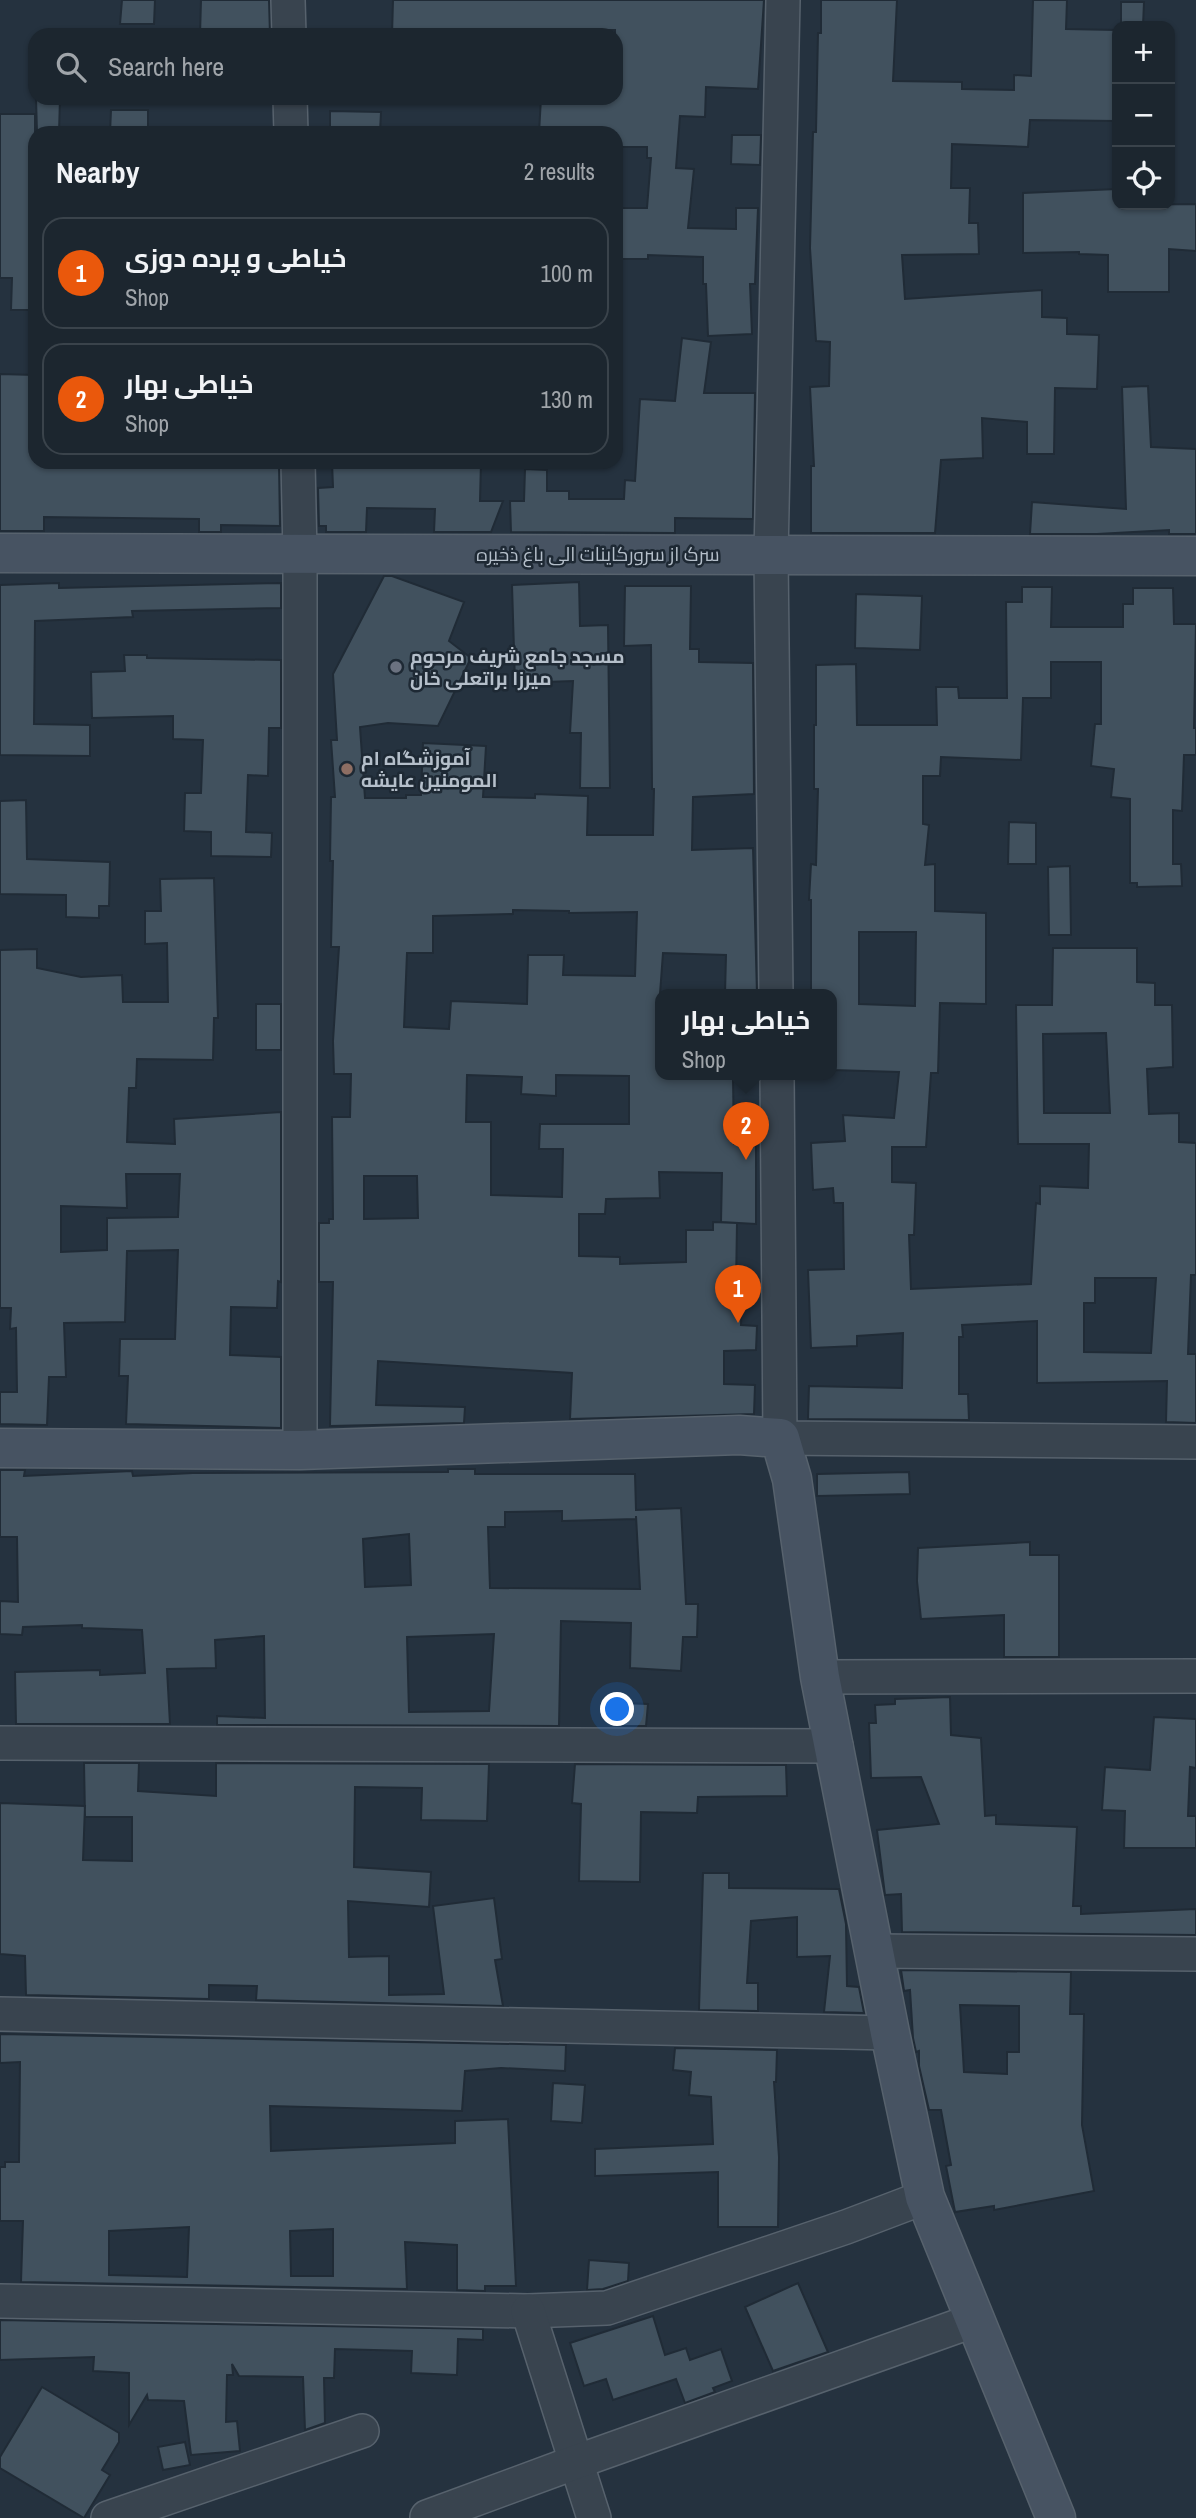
<!DOCTYPE html>
<html lang="en">
<head>
<meta charset="utf-8">
<style>
	body { margin:0; font-family:"Archivo Narrow",Cairo,sans-serif; background:#252e37; color:#f1f3f6 }
	.controls { position:absolute; right:21px; top:21px; display:grid; overflow:hidden; border-radius:14px; box-shadow:0 2px 5px #0004 }
	.controls button { width:63px; height:63px; display:grid; place-items:center; padding:0; border:0; border-bottom:2px solid #3a434b; background:#1c262f; color:#f1f3f6; font:35px sans-serif }
	.you { position:absolute; left:618px; top:1710px; width:24px; height:24px; margin:-18px; border:5px solid #fff; border-radius:50%; background:#1a73e8; box-shadow:0 0 0 10px #1a73e833 }
	.badge { display:grid; place-items:center; width:46px; height:46px; border-radius:50%; background:#ea580c; color:#fff; font-size:23px; font-weight:700 }
	.pin { position:absolute; translate:-50% -58px; filter:drop-shadow(0 2px 4px #0008) }
	.pin::after { content:''; position:absolute; top:37px; width:24px; height:21px; background:inherit; clip-path:polygon(0 0,100% 0,50% 100%) }
	.popup { position:absolute; left:655px; top:989px; width:182px; height:91px; box-sizing:border-box; display:grid; place-content:center; border-radius:14px; background:#1c262f; filter:drop-shadow(0 2px 5px #0005); font-size:23px; white-space:nowrap; color:#a0a5aa }
	.popup b { font-size:26px; color:#f1f3f6 }
	.popup::after { content:''; position:absolute; left:50%; top:100%; margin-left:-14px; border:14px solid transparent; border-top-color:#1c262f }
	.list { margin:0; padding:0; list-style:none }
	h2 { display:flex; justify-content:space-between; align-items:center; height:91px; margin:0; padding:0 28px; font-size:30px }
	h2 small { font-size:23px; font-weight:400; color:#a0a5aa }
	.list li { display:grid; grid-template-columns:46px 1fr auto; gap:21px; align-items:center; box-sizing:border-box; height:112px; margin:0 14px 14px; padding:0 14px; border:2px solid #3a434b; border-radius:21px }
	.list b { display:block; font-size:26px; white-space:nowrap }
	.list p { margin:0; font-size:23px; white-space:nowrap; color:#a0a5aa }
	.list em { font-size:23px; font-style:normal; color:#a0a5aa }
	.icon { flex:none; width:38px; height:38px; fill:none; stroke:currentColor; stroke-width:2; stroke-linecap:round; stroke-linejoin:round }
	.map { position:relative; flex:none; width:1196px; height:2518px; overflow:hidden }
	.search { position:absolute; background:#1c262f; box-shadow:0 2px 5px #0004; left:28px; top:28px; width:595px; height:77px; display:flex; align-items:center; gap:18px; box-sizing:border-box; padding:0 24px; border-radius:21px; color:#a0a5aa; font-size:26px }
	.panel { position:absolute; background:#1c262f; box-shadow:0 2px 5px #0004; left:28px; top:126px; width:595px; height:343px; border-radius:21px }
	.map>svg:first-child { display:block }
</style>
</head>
<body>
<div class="map">
<svg width="1196" height="2518" viewBox="0 0 1196 2518">
	<rect width="100%" height="100%" fill="#25323f"/>
	<g fill="#41515e" stroke="#202b36" stroke-width="2" fill-rule="evenodd">
		<path d="M122 0H155L154 24H120Z"/>
		<path d="M201 0H269L270 35H200Z"/>
		<path d="M393 0H764L758 89 706 87 705 117 680 116 676 168 694 169 688 228 736 229V208H758L755 284H750L752 334 708 336 706 284H703V257L648 255V259H616V232H620V208H647L651 158H647V147H616V133H539L541 98H616L615 30H566V35H392Z"/>
		<path d="M821 0H897L893 81 962 82V89L1014 90V75L1031 76 1033 0H1067L1066 29 1117 30V121L1030 120 1028 147 952 144 951 188H970L969 223H978L979 254 902 255 905 299 1042 290V317L1067 318V334L1099 335 1097 389 1055 388 1054 454H1027V422L982 418 983 458 941 460 935 533H811V466H814L810 387 829 386 830 342 816 341 810 248 813 132H816L818 33H821Z"/>
		<path d="M1121 2H1144L1143 26H1121Z"/>
		<path d="M36 98H60L59 133H37Z"/>
		<path d="M111 110H148V133H110Z"/>
		<path d="M330 111 381 112 380 133H330Z"/>
		<path d="M0 114H35V310H11L12 278H0Z"/>
		<path d="M732 135H761L760 165 731 164Z"/>
		<path d="M1117 189V205L1196 204V251L1169 249V292H1108V255L1079 254V252L1023 253V193Z"/>
		<path d="M682 338 711 342 704 393H755L753 519 675 518V533L511 532 510 501H524L525 469 547 470V491H569V499H624L625 480 635 481 640 399 675 401Z"/>
		<path d="M0 374 35 375V462L119 463V467H222V463H279L280 526 221 525V532H199V519L44 517V531H0Z"/>
		<path d="M1148 386 1151 447 1196 449V534H1169V530L1097 534H1030L1032 502 1126 509 1122 387Z"/>
		<path d="M332 462H481L480 501H503L491 532H434L435 509 367 508 366 532H326V526H319L318 488 333 487Z"/>
		<path d="M384 576H392L464 602 449 641 471 658 438 726 388 723 360 727 365 798H406V795H421L423 743 486 746 483 797 535 798V794L588 796 587 835H653L654 789H652L651 645 624 646 625 586H691L690 649H699V662L753 663 754 794 693 797 692 850 753 848 757 994H725L726 955 663 953 660 994V1075H674V1078L733 1077 734 1144H756V1224L721 1222 722 1173 659 1172 660 1198 606 1199 605 1214H579V1256L620 1257V1264L686 1262V1230H713V1222L737 1223 736 1286H742L741 1325 757 1326 756 1350 724 1351V1384L755 1385 754 1414 570 1419 572 1373 378 1361 376 1405 465 1407 464 1423 330 1426 333 1282H319V1223H329V1219H333L332 1117H350L351 1074H334L333 1041 339 947H331L333 861H330L331 797H335L331 740H337L333 674ZM513 910 569 911V913L637 912 635 976 563 975 564 955H528L527 1004 451 1001 449 1029 404 1027 407 953H433V916L513 914ZM467 1075 522 1077 521 1094 556 1096V1075L629 1076V1124H540L539 1149H563L562 1197 491 1195V1122H466ZM364 1176H417L418 1218 364 1219Z"/>
		<path d="M579 582 580 626 608 625 610 788H580L581 733H570L573 681 515 683 512 585Z"/>
		<path d="M59 583V588L281 583V608L132 611 133 617 35 621 34 724 90 725V756L0 755V585Z"/>
		<path d="M1022 587H1052L1051 627H1123V604H1133V588H1173L1174 624H1196L1194 728H1196V755H1184L1182 811 1173 810V864H1181L1182 886 1137 887V883H1130V799L1111 797 1114 769 1091 766 1095 724H1101V662H1051V698H1023L1021 760 941 757 940 776H923V824L929 825 925 865 935 864V911L986 913V1004L940 1003 938 1073H931L926 1147H892V1182L916 1183 914 1235H909L911 1289 1031 1284 1036 1203 1040 1204V1186L1088 1188 1089 1144H1018L1016 1005H1052L1053 948H1137V982L1155 983V1005H1172L1173 1067 1147 1069 1149 1114 1179 1113V1142L1196 1143V1275H1191L1188 1354H1196V1423L1166 1422 1167 1381 1037 1383V1321L962 1325 963 1337H959V1394H968L969 1420 808 1419 809 1386 902 1388 903 1333 857 1336V1346L811 1348 808 1270 844 1269 843 1203H834L833 1188 813 1190 811 1143 845 1141 843 1115 894 1118 899 1072 832 1070V994H811V900H809L811 864 816 865 818 789H814V725H816V665L856 664 857 725H937L936 687H958L959 698H1007L1006 602H1022ZM859 932H916L915 1006 859 1004ZM1106 1033 1110 1113H1044L1043 1034ZM1095 1278H1156L1151 1353 1084 1352V1303H1095Z"/>
		<path d="M856 594 922 596 920 650 855 648Z"/>
		<path d="M124 655H147V658L281 660V728H269L268 776 248 775 246 832 272 833 271 857 211 856V832L184 831 185 793H201L203 740 173 739V716L92 718 91 672 125 671Z"/>
		<path d="M26 800 27 859 110 862 109 906H99V918L66 917V895L0 894V801Z"/>
		<path d="M1009 822 1036 823V864H1008Z"/>
		<path d="M1070 866 1071 935H1049L1048 867Z"/>
		<path d="M214 878 218 1018H214L213 1060 137 1059 136 1088H129L127 1142 175 1144 174 1119 281 1112V1282L278 1281 277 1308 231 1307 230 1355 281 1357V1428L126 1424 128 1376H119L120 1339H175L178 1250 127 1251 125 1322 64 1323 66 1377H49L47 1425 0 1424V1392H17L16 1328 10 1329 11 1308H0V950L37 949V968L81 977 122 975 123 1002H168L167 943 145 944V911H161L160 879ZM126 1174H180L178 1217 107 1218V1250L61 1252V1206L127 1208Z"/>
		<rect x="256" y="1004" width="25" height="46"/>
		<path d="M448 1469H475V1474H635L636 1510 681 1508 686 1604H698L697 1637H683L681 1671 630 1668 631 1623 561 1621 559 1726 217 1725V1716L265 1718 264 1636 215 1640 216 1668 167 1669 170 1724H16L15 1672 100 1670V1675L145 1673 142 1630 82 1628V1625L23 1627 22 1635 0 1634V1601L18 1602 17 1537H0V1470H25L24 1476 132 1471 133 1476 193 1473 448 1472ZM562 1511V1521L636 1519V1516L640 1589 490 1588 488 1527H505V1512ZM409 1534 411 1585 365 1587 363 1539ZM494 1634 489 1711 409 1712 407 1637Z"/>
		<path d="M909 1472 910 1494 817 1496V1474Z"/>
		<path d="M1030 1542V1555H1059V1657H1004V1615L921 1619 917 1581 918 1548Z"/>
		<path d="M950 1697 951 1735 981 1738 985 1816 996 1815V1824L1077 1827 1073 1906H1081V1914L1196 1909V1935L902 1932 901 1894 885 1895 877 1830 939 1824 921 1777 871 1778 869 1723H876L875 1705 895 1704V1699Z"/>
		<path d="M621 1703 648 1704 646 1726H620Z"/>
		<path d="M1154 1717 1196 1719V1768L1190 1767 1188 1816H1196V1848H1124L1125 1811 1102 1810 1105 1767 1150 1770Z"/>
		<path d="M84 1763H139L138 1791 216 1796V1763L489 1764 487 1821 421 1820 422 1788 355 1787 354 1867 431 1872 429 1907 348 1901 349 1957 389 1956V1995L444 1994 433 1906 494 1898 502 1959 495 1960 503 2006 256 2000 257 1986 209 1985V1999L26 1995 25 1956 0 1954V1803L85 1806 83 1860 132 1861V1817H85Z"/>
		<path d="M575 1764 786 1765 787 1796 698 1797 697 1813 641 1812 640 1882 579 1881 581 1804 572 1803Z"/>
		<path d="M703 1873H729V1888L839 1889 846 1924 847 1986 859 1987 864 2013 824 2012 830 1956 797 1957V1917L751 1921 747 1983H758V2011L699 2010Z"/>
		<path d="M901 1970 1071 1972 1070 2014H1084L1082 2125 1094 2191 994 2210V2206L955 2212 946 2166 951 2165 941 2110H929L919 2066V2051L916 2052 913 2038 910 1990 904 1991ZM960 2005 1019 2006V2052H1007V2074L964 2072Z"/>
		<path d="M0 2034 566 2045 565 2071 501 2068 465 2071 462 2111 270 2106 271 2151 455 2143V2121L508 2119 516 2286H485V2291L457 2290V2245L405 2242 407 2289 21 2282 23 2221H0V2167H5V2162H19L20 2062 0 2063ZM189 2227 187 2277 109 2275V2231ZM333 2229V2276H291L290 2231Z"/>
		<path d="M675 2048 777 2050 776 2082H774L779 2157 778 2227H718V2172L595 2176V2149L713 2144 711 2097 689 2095 691 2072 673 2070Z"/>
		<path d="M553 2083 585 2085 582 2123 551 2121Z"/>
		<path d="M589 2260 629 2263 628 2281 603 2289 587 2290Z"/>
		<path d="M798 2283 828 2352 773 2371 745 2307Z"/>
		<path d="M653 2316 665 2355 686 2348 690 2360 721 2349 732 2381 713 2388 715 2392 685 2403 676 2379 613 2400 606 2379 584 2386 570 2343Z"/>
		<path d="M0 2320 483 2329V2340L458 2339 457 2375 411 2373 412 2351 335 2349 334 2378H324L325 2423 305 2430 303 2377 239 2376 232 2364 233 2375H227L226 2422 237 2421 240 2451 191 2455 184 2401 148 2400 147 2395 129 2425V2373L93 2371 94 2357 0 2360Z"/>
		<path d="M42 2387 119 2433V2442L102 2470 110 2475 84 2518 0 2468V2457Z"/>
		<path d="M185 2442 190 2465 163 2470 158 2447Z"/>
	</g>
	<g fill="none" stroke-linecap="round" stroke-linejoin="round">
		<g stroke="#57626d" stroke-width="36">
			<g id="street">
				<path d="M288 0 289 35"/>
				<path d="M290 98 291 133"/>
				<path d="M298 462 300 554V1450"/>
				<path d="M776 994 771 555 783 0"/>
				<path d="M777 1074 780 1438 1196 1442"/>
				<path d="M820 1677 1196 1676"/>
				<path d="M0 1743 836 1746"/>
				<path d="M874 1951 1196 1954"/>
				<path d="M0 2014 890 2033"/>
				<path d="M0 2301 528 2311 607 2308 846 2227 925 2197"/>
				<path d="M528 2311 594 2518"/>
				<path d="M427 2517 576 2462 975 2320"/>
				<path d="M108 2518 362 2431"/>
			</g>
		</g>
		<g stroke="#57626d" stroke-width="41">
			<g id="secondary">
				<path d="M0 553 1196 556"/>
				<path d="M0 1448 300 1450 739 1435 780 1438 792 1479 820 1677 890 2033 925 2197 1056 2518"/>
			</g>
		</g>
		<use href="#street" stroke="#39444f" stroke-width="33"/>
		<use href="#secondary" stroke="#475362" stroke-width="38"/>
	</g>
	<circle fill="#6b7280" stroke="#1e2934" stroke-width="2.5" cx="396" cy="667" r="7"/>
	<circle fill="#8d6e63" stroke="#1e2934" stroke-width="2.5" cx="347" cy="769" r="7"/>
	<g text-anchor="middle" stroke-width="5" stroke-linejoin="round" paint-order="stroke">
		<g font-size="19" fill="#b5bfca" stroke="#1e2934">
			<text x="598" y="561">سرک از سرورکاینات الی باغ ذخیره</text>
		</g>
		<g font-size="19" font-weight="bold" fill="#b5bfca" stroke="#1e2934" text-anchor="start">
			<text x="410" y="663">مسجد جامع شریف مرحوم<tspan x="410" dy="22">میرزا براتعلی خان</tspan></text>
			<text x="361" y="765">آموزشگاه ام<tspan x="361" dy="22">المومنین عایشه</tspan></text>
		</g>
	</g>
</svg>
<div class="controls">
<button>+</button>
<button>−</button>
<button><svg class="icon" aria-label="locate" viewBox="0 0 24 24"><circle cx="12" cy="12" r="6"/><path d="M12 2v4M12 18v4M2 12h4M18 12h4"/></svg></button>
</div>
<div class="you"></div>
<div class="pin badge" style="left:738px;top:1323px">1</div>
<div class="pin badge" style="left:746px;top:1160px">2</div>
<div class="popup"><b>خیاطی بهار</b>Shop</div>
<div class="search"><svg class="icon" aria-label="search" viewBox="0 0 24 24"><circle cx="10" cy="10" r="6"/><path d="M15 15l6 6"/></svg>Search here</div>
<section class="panel">
<h2>Nearby<small>2 results</small></h2>
<ul class="list">
<li><span class="badge">1</span><div><b>خیاطی و پرده دوزی</b><p>Shop</p></div><em>100 m</em></li>
<li><span class="badge">2</span><div><b>خیاطی بهار</b><p>Shop</p></div><em>130 m</em></li>
</ul>
</section>
</div>
</body>
</html>
